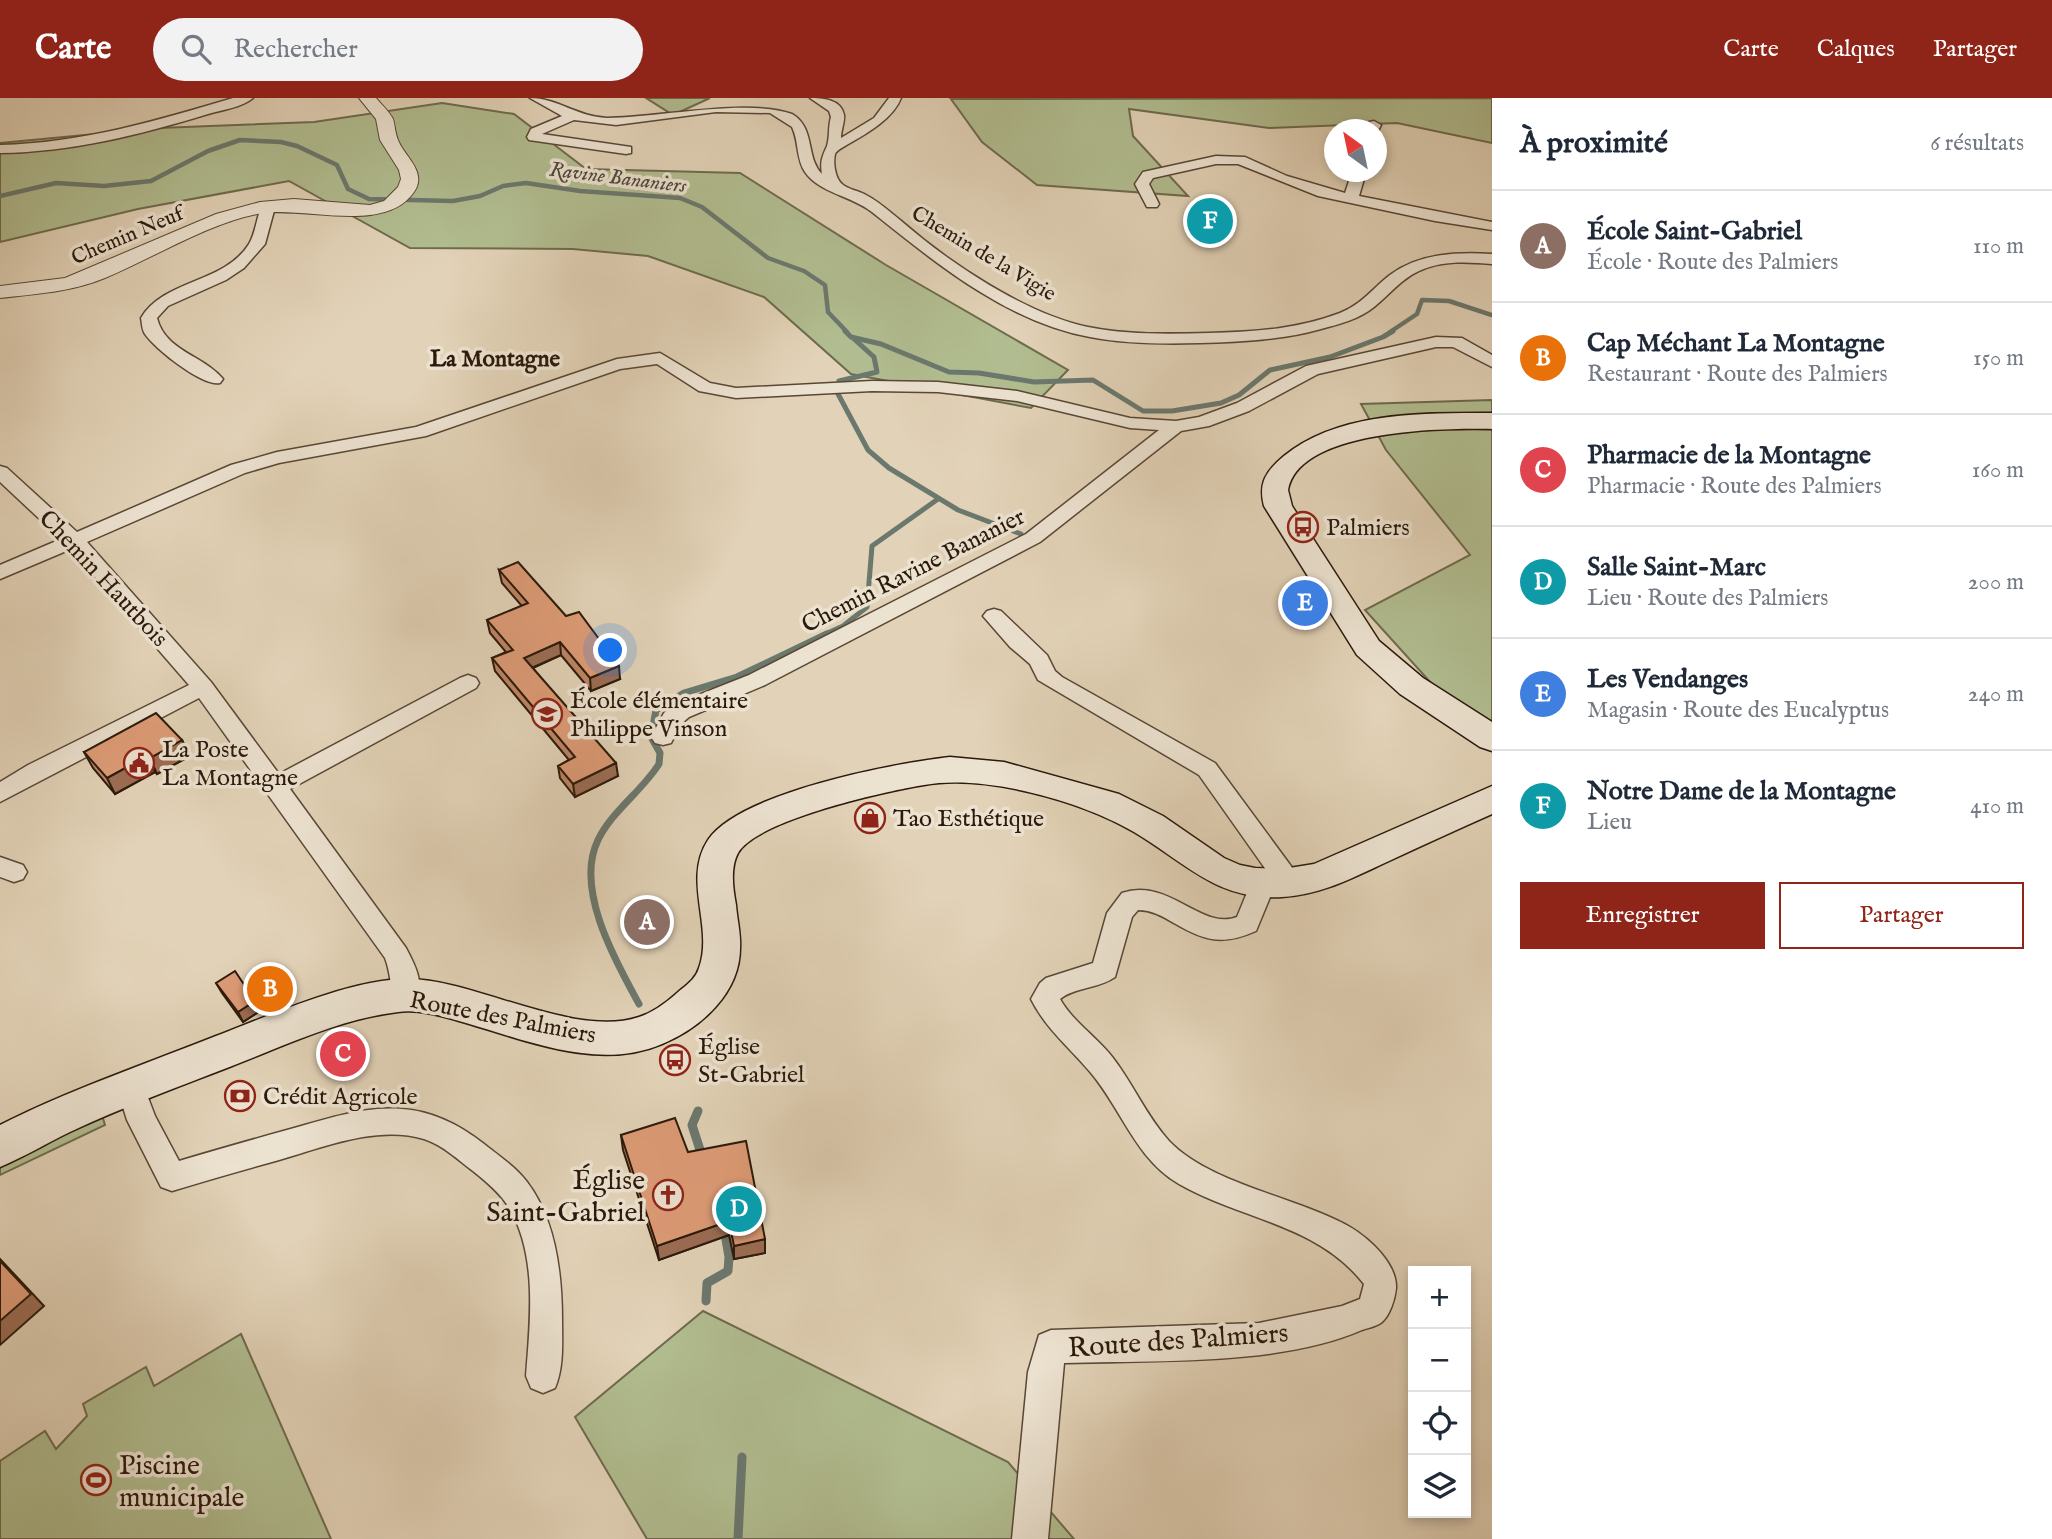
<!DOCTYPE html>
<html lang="fr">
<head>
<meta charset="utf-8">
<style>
	body { margin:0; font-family:"IM FELL English",serif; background:#f2f2f3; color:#1f2937 }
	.controls { position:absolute; right:21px; bottom:21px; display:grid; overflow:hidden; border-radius:0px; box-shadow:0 4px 10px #0003 }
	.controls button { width:63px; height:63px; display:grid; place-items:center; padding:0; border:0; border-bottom:2px solid #e0e1e3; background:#fff; color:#1f2937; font:35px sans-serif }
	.compass { position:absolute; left:1324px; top:21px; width:63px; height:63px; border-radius:50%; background:#fff; box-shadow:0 4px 10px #0003; rotate:327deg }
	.you { position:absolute; left:611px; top:553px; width:24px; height:24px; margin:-18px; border:5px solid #fff; border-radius:50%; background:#1a73e8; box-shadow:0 0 0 10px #1a73e833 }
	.badge { display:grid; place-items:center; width:46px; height:46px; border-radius:50%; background:#8f2418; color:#fff; font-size:23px; font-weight:700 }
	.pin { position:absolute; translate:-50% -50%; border:4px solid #fff; box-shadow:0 2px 7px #0006 }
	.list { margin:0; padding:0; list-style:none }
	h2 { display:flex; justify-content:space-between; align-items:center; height:91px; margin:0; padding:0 28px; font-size:30px }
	h2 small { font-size:23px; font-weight:400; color:#747a83 }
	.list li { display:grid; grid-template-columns:46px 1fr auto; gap:21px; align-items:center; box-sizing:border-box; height:112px; padding:0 28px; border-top:2px solid #e0e1e3 }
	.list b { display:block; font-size:26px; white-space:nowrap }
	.list p { margin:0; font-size:23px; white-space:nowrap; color:#747a83 }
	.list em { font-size:23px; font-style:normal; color:#747a83 }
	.actions { display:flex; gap:14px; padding:21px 28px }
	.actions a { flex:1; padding:16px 0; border:2px solid #8f2418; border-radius:0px; text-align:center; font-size:24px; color:#8f2418 }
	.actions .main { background:#8f2418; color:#fff }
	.icon { flex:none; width:38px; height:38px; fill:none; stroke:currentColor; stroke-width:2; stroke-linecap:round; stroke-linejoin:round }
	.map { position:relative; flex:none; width:1492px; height:1441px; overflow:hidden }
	header { display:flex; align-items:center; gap:42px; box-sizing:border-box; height:98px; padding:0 35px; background:#8f2418; color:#fff }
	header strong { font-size:33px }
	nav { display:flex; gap:38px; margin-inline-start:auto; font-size:24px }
	.search { width:490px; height:63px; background:#f2f2f3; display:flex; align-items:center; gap:18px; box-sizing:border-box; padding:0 24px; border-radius:38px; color:#747a83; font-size:26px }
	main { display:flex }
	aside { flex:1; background:#fff }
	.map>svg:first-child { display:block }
</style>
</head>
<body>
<header>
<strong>Carte</strong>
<div class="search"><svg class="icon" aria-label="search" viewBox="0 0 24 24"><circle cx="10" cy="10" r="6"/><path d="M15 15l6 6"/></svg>Rechercher</div>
<nav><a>Carte</a><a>Calques</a><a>Partager</a></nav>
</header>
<main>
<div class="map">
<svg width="1492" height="1441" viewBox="0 0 1492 1441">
	<rect width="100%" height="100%" fill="#e2d2b7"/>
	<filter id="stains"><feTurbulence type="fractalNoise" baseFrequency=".00286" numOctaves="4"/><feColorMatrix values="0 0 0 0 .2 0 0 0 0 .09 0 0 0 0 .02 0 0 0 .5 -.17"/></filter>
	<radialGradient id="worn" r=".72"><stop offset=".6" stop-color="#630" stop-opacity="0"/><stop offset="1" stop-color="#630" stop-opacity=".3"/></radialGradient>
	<g fill="#b1bd90" stroke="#6e6b4e" stroke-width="2">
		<path d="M646 0H710L673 17Z"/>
		<path d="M1492 0V45L1397 25 1269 30 1129 11 1133 38 1188 98 1037 87 982 44 951 1Z"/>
		<path d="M442 5 514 16 586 71 740 75 886 167 1068 272 1031 310 851 276 764 199 648 158 573 151 410 150 289 83 138 111 0 144V45L159 30 314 24Z"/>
		<path d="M1492 302V638H1479L1365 512 1470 457 1386 352 1361 306Z"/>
		<path d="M102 1017 105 1027 0 1077V1066Z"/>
		<path d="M703 1213 1008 1364 1074 1441H647L575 1319Z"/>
		<path d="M241 1236 331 1441H0V1363L45 1333 56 1351 87 1318 83 1306 146 1269 154 1288Z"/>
	</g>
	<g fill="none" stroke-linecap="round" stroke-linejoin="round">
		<g stroke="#6b786e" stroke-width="4.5">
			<path d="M0 98 56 85 104 88 151 83 208 53 240 42 281 44 297 48 337 67 348 91 369 101 453 103 480 98 503 88 526 85 580 93 680 100 702 109 768 160 804 173 825 187 828 214 847 234"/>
			<path d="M1390 234 1417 216 1422 202 1449 203 1492 217"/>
		</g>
		<g stroke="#6b786e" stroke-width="5">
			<path d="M845 233 851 239 881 246 949 274 979 275 1034 284 1093 282 1143 313H1172L1221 305 1239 297 1270 272 1330 259 1383 239 1393 233"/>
			<path d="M839 283 877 274 874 259 853 240"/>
			<path d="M837 294 868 352 889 370 958 412 1021 436"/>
			<path d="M823 537 843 528 867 509 872 448 938 401"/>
		</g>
		<path stroke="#6b786e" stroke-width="7" d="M639 906C616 864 574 791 598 742 612 713 642 693 659 666L660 655 651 639 656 612 684 595 737 579 827 536"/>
		<g stroke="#6b786e" stroke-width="9">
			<path d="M698 1013 692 1027 702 1058"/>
			<path d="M706 1203 707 1185 728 1173 729 1159 724 1130"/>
			<path d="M738 1441 742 1359"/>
		</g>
		<g stroke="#594736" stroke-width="3">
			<g id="minor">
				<path d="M233 0H253C243 9 222 12 208 16 139 37 72 54 0 55V47C81 45 156 23 233 0Z"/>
				<path d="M530 0C557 0 578 19 607 20 657 20 747 0 792 16 816 30 805 59 822 76 820 64 822 59 827 48 830 39 828 29 831 19L829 13 810 0C822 0 841 1 844 17 845 23 841 32 841 40L874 20 889 0H901C889 31 837 48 835 56 833 65 835 80 842 86 847 91 859 93 866 97 878 103 889 113 900 122 948 164 1025 216 1088 229 1127 237 1169 236 1209 235 1254 234 1298 231 1340 215 1361 207 1373 190 1390 177 1419 155 1458 154 1492 156V166C1468 164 1442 162 1419 173 1401 181 1389 197 1374 209 1359 221 1340 226 1321 231 1282 242 1241 244 1200 245 1164 246 1126 246 1090 239 1007 224 936 165 872 114 852 98 819 95 805 74 796 61 799 43 792 29L770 15 716 14 616 27 574 22 542 36 631 49V55L626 56 529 42 527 39 531 31 562 18Z"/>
				<path d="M1374 23 1381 27 1377 35V32H1366L1369 24Z"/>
				<path d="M1216 58 1245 59 1287 78 1345 95 1352 74H1366L1359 98 1492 124V132L1435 123 1318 98 1238 66H1216L1153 80 1149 86 1159 106 1157 109H1147L1135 86 1143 74Z"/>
				<path d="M268 105 275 109 265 146 244 170 226 182 168 208 157 220C165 253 203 257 223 281L220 285C203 289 155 251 145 236 142 232 142 225 141 220 164 181 224 186 249 146 255 136 257 120 261 109Z"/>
				<path d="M1436 239 1462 240 1492 257V269L1453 249H1436L1318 276 1249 313 1209 328 1181 333 1040 444 765 587 689 619 681 626 671 645 663 647 655 645 651 639 664 615 673 607 749 577 1026 436 1159 332 1130 330 1017 303 938 294 872 293 736 300 699 293 657 266 620 271 426 338 279 365 245 375 87 444 211 584 279 676 460 580 468 577 476 580 479 585 476 590 290 691 406 850C415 867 425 886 416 905L406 909 396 905C390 891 391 875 385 860L199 600 0 704V684L28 667 189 587 71 451 0 481V467L61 441 0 384V368L7 370 77 434 231 367 277 354 416 329 617 261 660 255 710 285 736 290 872 283 938 284 1017 293 1130 320 1176 323 1199 319 1237 305 1306 268Z"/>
				<path d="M994 511 1001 513 1047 557 1055 573 1062 579 1215 665 1299 779 1303 786 1299 793 1290 796 1281 793 1199 677 1038 582 1030 566 1010 549 983 518 987 513Z"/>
				<path d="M0 759 23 767 27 774 23 781 14 784 0 779Z"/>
				<path d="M1262 777 1271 780 1275 787 1256 833C1222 848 1205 843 1174 825 1162 818 1152 812 1138 812L1132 819 1115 879C1098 891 1075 889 1060 901 1073 924 1097 939 1113 960 1133 986 1147 1019 1169 1043 1210 1086 1297 1099 1350 1129 1370 1141 1397 1166 1396 1190 1395 1201 1390 1217 1382 1224 1377 1228 1368 1230 1362 1232 1280 1268 1154 1262 1064 1265L1048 1441H1012L1028 1274 1039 1237 1051 1232 1259 1225 1342 1208 1360 1201 1364 1186C1317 1126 1242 1122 1179 1086 1136 1061 1122 1012 1091 975 1070 950 1046 931 1031 901L1040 885 1046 880 1093 865 1107 815 1122 795C1169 779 1201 833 1237 819L1253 780Z"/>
				<path d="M131 977 141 981 155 1018 179 1063C215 1052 251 1042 287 1032 324 1022 362 1008 402 1011 432 1013 460 1027 484 1046 499 1058 516 1069 527 1084 556 1122 562 1176 562 1222 562 1244 564 1269 555 1290L543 1295 531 1290 526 1278C530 1225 538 1160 510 1111 501 1096 487 1084 473 1073 458 1062 443 1047 424 1041 377 1027 324 1049 279 1062 243 1072 208 1082 172 1093L161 1089 127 1022 117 990 121 981Z"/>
			</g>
		</g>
		<g stroke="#594736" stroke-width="2">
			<path id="tertiary" d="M359 0H376C381 6 389 13 393 21 395 27 395 35 398 42 404 58 428 74 414 94 385 136 308 109 263 115 212 123 153 160 105 180 71 194 36 196 0 200V188L65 180 216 116 260 104 294 101 370 107 384 103 398 89 401 81 399 72 380 42 376 21Z"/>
		</g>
		<g stroke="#2b190b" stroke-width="3">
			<g id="secondary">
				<path d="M1492 315V331C1445 330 1299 331 1288 392L1292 408 1379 543 1423 580 1492 624V653L1480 649 1400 596 1357 557 1264 408C1258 385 1266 373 1284 358 1339 313 1425 315 1492 315Z"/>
				<path d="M950 659 1004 664 1119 696 1163 718 1224 760 1240 767 1255 770 1283 771 1314 766 1492 688V716C1458 731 1423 747 1389 763 1354 779 1321 797 1282 799 1217 803 1185 764 1134 734 1081 703 985 676 924 687 886 693 757 722 738 755 730 770 733 791 736 807 737 821 741 836 740 850 740 895 701 930 662 946 599 973 528 943 466 925 445 919 421 911 398 914 340 921 286 947 232 968 178 989 123 1009 70 1034 47 1045 24 1059 0 1069V1027L12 1021C78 989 148 965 216 938 268 918 351 881 406 881 473 880 573 941 639 919 652 915 667 904 677 895 685 888 696 881 699 870 714 829 682 782 708 742 739 695 894 665 950 659Z"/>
			</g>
		</g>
		<use href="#minor" fill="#ece2d0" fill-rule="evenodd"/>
		<use href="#tertiary" fill="#ece2d0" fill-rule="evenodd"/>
		<use href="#secondary" fill="#ece2d0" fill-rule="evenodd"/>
	</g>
	<g fill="#be8565" stroke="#2b190b" stroke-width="2">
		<path d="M499 472 620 581 591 593 561 557 533 570 618 678 575 699 560 680 558 668 569 662 495 573 492 560 506 554 490 535 487 522 522 508 502 485Z"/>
		<path d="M182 642 190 658 157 676 155 674 115 696 93 670 84 654Z"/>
		<path d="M216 885 260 913 243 924 222 895Z"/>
		<path d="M621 1037 688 1054 765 1141V1155L734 1161 729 1137 659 1162 623 1052Z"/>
	</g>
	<g fill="#9b6c53" stroke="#2b190b" stroke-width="2">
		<path d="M560 544 561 557 527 572 524 560Z"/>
		<path d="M619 568 620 581 591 593 590 580Z"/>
		<path d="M182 642 190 658 157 676 150 660Z"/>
		<path d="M147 658 155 674 115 696 107 680Z"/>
		<path d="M616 665 618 678 575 699 573 686Z"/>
		<path d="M255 903 260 913 243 924 238 914Z"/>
		<path d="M729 1123V1137L659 1162 657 1148Z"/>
		<path d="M765 1141V1155L734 1161V1148Z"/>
		<path d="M0 1161 44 1208 0 1247Z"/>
	</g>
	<g fill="#dd9b76" stroke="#2b190b" stroke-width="2">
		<path d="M518 464 566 518 579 514 619 568 590 580 560 544 524 560 616 665 573 686 558 668 575 659 492 560 513 552 487 522 528 505 499 472Z"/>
		<path d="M156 615 182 642 150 660 147 658 107 680 84 654Z"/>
		<path d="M235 873 255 903 238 914 216 885Z"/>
		<path d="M675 1020 688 1054 746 1043 765 1141 734 1148 729 1123 657 1148 621 1037Z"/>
		<path d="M0 1163 31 1196 0 1223Z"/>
	</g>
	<defs>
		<g id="bus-ring" transform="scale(1.575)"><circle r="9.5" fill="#ece2d0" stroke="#8f2418" stroke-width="1.5"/><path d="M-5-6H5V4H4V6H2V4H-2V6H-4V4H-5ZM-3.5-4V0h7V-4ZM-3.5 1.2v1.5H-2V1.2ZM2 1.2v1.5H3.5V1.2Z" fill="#8f2418"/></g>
		<g id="school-ring" transform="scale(1.575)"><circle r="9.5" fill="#ece2d0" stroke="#8f2418" stroke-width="1.5"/><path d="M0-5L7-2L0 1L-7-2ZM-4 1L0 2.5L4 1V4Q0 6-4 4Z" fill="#8f2418"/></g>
		<g id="civic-ring" transform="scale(1.575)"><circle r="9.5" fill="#ece2d0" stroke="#8f2418" stroke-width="1.5"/><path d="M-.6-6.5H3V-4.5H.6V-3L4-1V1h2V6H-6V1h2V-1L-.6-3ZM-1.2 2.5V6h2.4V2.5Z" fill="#8f2418"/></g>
		<g id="shop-ring" transform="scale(1.575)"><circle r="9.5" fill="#ece2d0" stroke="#8f2418" stroke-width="1.5"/><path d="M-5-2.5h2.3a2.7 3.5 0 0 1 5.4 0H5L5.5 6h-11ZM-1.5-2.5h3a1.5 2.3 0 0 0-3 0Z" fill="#8f2418"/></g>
		<g id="bank-ring" transform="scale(1.575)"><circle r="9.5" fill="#ece2d0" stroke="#8f2418" stroke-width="1.5"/><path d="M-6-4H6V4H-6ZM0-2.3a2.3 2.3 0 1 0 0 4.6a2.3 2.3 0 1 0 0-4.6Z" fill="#8f2418"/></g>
		<g id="church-ring" transform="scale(1.575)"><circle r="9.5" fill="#ece2d0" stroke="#8f2418" stroke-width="1.5"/><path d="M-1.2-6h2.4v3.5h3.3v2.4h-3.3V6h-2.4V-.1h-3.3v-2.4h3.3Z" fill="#8f2418"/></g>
		<g id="stadium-ring" transform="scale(1.575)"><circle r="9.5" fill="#ece2d0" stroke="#8f2418" stroke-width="1.5"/><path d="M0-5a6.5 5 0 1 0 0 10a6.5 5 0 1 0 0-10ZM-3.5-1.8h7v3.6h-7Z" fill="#8f2418"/></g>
	</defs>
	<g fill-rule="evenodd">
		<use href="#bus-ring" x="1303" y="429"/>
		<use href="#school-ring" x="547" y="616"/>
		<use href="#civic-ring" x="139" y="665"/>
		<use href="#shop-ring" x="870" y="720"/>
		<use href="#bus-ring" x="675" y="962"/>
		<use href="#bank-ring" x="240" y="998"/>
		<use href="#church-ring" x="668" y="1097"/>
		<use href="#stadium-ring" x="96" y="1382"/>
	</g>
	<g text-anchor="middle" stroke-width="7" stroke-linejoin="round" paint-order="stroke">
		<g font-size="21" font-style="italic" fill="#4b483d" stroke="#ece2d0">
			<text transform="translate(618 79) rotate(7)" y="7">Ravine Bananiers</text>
		</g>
		<g font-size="21" fill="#2b190b" stroke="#ece2d0">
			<text transform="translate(127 137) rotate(-23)" y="7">Chemin Neuf</text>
			<text transform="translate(984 155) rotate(31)" y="7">Chemin de la Vigie</text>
		</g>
		<g font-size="23" font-weight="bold" fill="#2b190b" stroke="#ece2d0">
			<text x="495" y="268">La Montagne</text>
		</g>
		<g font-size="24" fill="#2b190b" stroke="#ece2d0" text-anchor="start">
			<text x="1326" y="437">Palmiers</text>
			<text x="570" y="610">École élémentaire<tspan x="570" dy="28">Philippe Vinson</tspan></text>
			<text x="162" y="659">La Poste<tspan x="162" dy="28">La Montagne</tspan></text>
			<text x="893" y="728">Tao Esthétique</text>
			<text x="698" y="956">Église<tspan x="698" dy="28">St-Gabriel</tspan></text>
			<text x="263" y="1006">Crédit Agricole</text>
		</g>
		<g font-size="24" fill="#2b190b" stroke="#ece2d0">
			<text transform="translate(913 472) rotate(-27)" y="8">Chemin Ravine Bananier</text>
			<text transform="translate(104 480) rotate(47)" y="8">Chemin Hautbois</text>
			<text transform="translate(503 919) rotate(11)" y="8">Route des Palmiers</text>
		</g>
		<g font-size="28" fill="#2b190b" stroke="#ece2d0" text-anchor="end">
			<text x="645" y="1091">Église<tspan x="645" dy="32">Saint-Gabriel</tspan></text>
			<text x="119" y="1376" text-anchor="start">Piscine<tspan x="119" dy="32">municipale</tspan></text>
		</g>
		<g font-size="28" fill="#2b190b" stroke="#ece2d0">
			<text transform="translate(1178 1241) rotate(-4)" y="10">Route des Palmiers</text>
		</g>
	</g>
	<rect width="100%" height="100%" filter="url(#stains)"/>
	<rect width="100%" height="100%" fill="url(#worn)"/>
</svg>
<div class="controls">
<button>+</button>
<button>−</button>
<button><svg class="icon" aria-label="locate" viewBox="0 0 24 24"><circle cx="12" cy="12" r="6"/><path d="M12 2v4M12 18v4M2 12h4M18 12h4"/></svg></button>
<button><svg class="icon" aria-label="layers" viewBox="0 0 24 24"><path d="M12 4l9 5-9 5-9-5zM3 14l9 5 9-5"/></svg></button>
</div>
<svg class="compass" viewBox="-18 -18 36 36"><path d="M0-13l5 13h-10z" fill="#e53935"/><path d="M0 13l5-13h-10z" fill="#747a83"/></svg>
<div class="you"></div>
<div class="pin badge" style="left:647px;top:824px;background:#8d6e63">A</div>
<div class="pin badge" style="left:270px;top:891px;background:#e8710a">B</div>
<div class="pin badge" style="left:343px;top:956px;background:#e0444e">C</div>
<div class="pin badge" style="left:739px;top:1111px;background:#0f9aa8">D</div>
<div class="pin badge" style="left:1305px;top:505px;background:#3f7fe0">E</div>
<div class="pin badge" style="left:1210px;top:123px;background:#0f9aa8">F</div>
</div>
<aside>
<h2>À proximité<small>6 résultats</small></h2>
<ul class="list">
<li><span class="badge" style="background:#8d6e63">A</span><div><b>École Saint-Gabriel</b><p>École · Route des Palmiers</p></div><em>110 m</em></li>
<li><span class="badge" style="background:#e8710a">B</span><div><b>Cap Méchant La Montagne</b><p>Restaurant · Route des Palmiers</p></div><em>150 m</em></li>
<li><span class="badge" style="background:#e0444e">C</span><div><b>Pharmacie de la Montagne</b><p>Pharmacie · Route des Palmiers</p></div><em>160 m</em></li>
<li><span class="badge" style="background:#0f9aa8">D</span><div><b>Salle Saint-Marc</b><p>Lieu · Route des Palmiers</p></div><em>200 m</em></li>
<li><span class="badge" style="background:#3f7fe0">E</span><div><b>Les Vendanges</b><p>Magasin · Route des Eucalyptus</p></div><em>240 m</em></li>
<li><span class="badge" style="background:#0f9aa8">F</span><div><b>Notre Dame de la Montagne</b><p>Lieu</p></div><em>410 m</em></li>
</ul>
<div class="actions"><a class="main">Enregistrer</a><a>Partager</a></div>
</aside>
</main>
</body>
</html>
